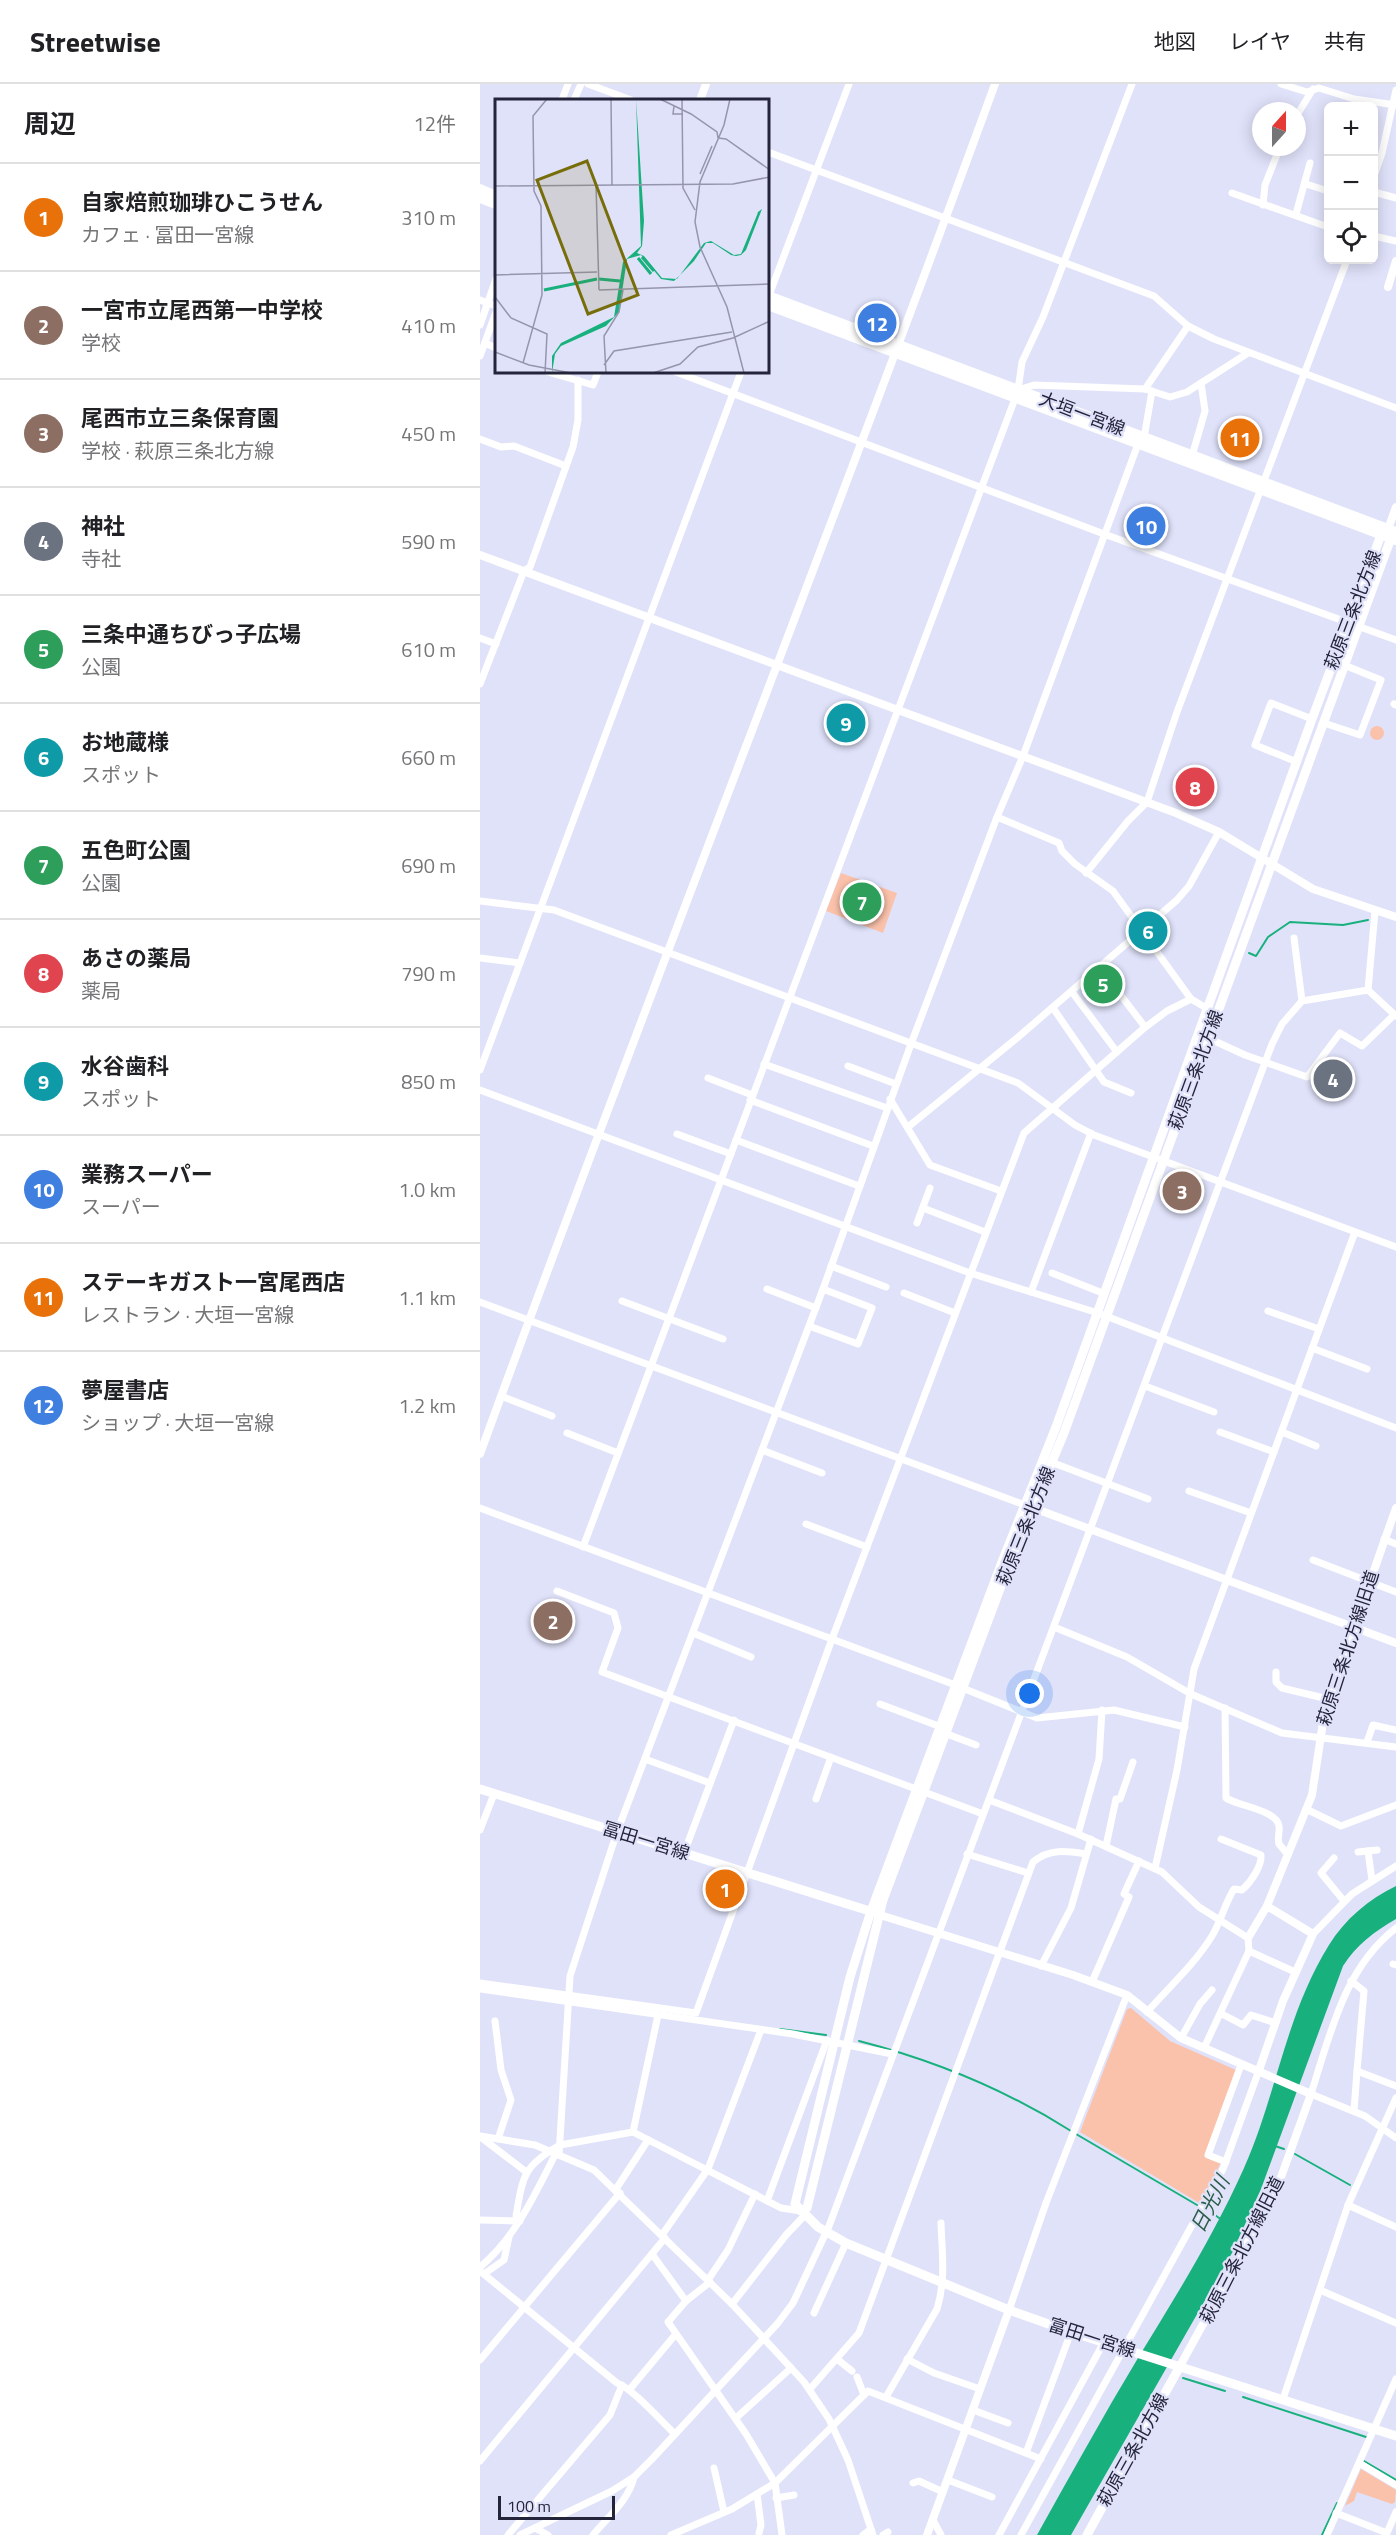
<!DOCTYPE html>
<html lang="ja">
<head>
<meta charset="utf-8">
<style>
	body { margin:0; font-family:"Titillium Web","Noto Sans JP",sans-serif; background:#f2f2f2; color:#202124 }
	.controls { position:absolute; right:18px; top:18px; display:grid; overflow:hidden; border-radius:9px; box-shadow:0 3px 15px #0003 }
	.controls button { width:54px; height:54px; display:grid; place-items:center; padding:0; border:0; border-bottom:2px solid #e0e0e0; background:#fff; color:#202124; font:30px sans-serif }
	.compass { position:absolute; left:772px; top:18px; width:54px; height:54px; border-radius:50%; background:#fff; box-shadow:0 3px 15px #0003; rotate:21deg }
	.scale { position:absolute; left:18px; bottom:15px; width:117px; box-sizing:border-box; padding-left:6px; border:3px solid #24243b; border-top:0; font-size:16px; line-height:21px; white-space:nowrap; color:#24243b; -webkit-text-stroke:4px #e0e2fa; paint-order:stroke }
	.you { position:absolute; left:550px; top:1610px; width:21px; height:21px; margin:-15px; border:4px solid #fff; border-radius:50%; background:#1a73e8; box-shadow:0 0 0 9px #1a73e833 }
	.badge { display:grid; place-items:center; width:39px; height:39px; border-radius:50%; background:#776e0b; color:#fff; font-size:20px; font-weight:700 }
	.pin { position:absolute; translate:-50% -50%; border:3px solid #fff; box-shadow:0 2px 6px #0006 }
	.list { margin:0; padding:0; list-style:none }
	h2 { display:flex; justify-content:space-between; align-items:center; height:78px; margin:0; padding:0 24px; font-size:26px }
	h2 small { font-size:20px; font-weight:400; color:#757577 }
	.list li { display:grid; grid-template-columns:39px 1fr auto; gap:18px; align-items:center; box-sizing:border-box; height:108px; padding:0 24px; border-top:2px solid #e0e0e0 }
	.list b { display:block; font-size:22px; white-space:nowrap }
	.list p { margin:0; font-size:20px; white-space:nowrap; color:#757577 }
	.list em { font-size:20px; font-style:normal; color:#757577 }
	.icon { flex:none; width:33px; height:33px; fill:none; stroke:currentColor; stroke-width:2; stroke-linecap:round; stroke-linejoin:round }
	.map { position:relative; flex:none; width:916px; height:2451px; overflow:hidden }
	header { display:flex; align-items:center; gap:36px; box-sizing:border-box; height:84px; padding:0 30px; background:#fff; border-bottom:2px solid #e0e0e0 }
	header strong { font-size:28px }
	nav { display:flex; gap:33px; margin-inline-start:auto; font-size:21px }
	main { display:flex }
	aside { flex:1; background:#fff }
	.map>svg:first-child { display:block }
</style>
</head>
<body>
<header>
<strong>Streetwise</strong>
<nav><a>地図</a><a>レイヤ</a><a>共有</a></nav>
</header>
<main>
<aside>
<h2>周辺<small>12件</small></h2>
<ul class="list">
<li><span class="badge" style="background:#e8710a">1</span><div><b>自家焙煎珈琲ひこうせん</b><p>カフェ · 冨田一宮線</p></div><em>310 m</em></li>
<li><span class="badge" style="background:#8d6e63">2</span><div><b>一宮市立尾西第一中学校</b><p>学校</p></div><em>410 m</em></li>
<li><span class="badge" style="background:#8d6e63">3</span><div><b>尾西市立三条保育園</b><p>学校 · 萩原三条北方線</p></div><em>450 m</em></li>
<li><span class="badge" style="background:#6b7280">4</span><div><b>神社</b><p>寺社</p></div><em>590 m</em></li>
<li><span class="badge" style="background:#2e9e5b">5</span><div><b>三条中通ちびっ子広場</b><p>公園</p></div><em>610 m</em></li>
<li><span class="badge" style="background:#0f9aa8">6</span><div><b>お地蔵様</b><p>スポット</p></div><em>660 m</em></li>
<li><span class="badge" style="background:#2e9e5b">7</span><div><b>五色町公園</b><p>公園</p></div><em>690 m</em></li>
<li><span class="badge" style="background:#e0444e">8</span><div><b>あさの薬局</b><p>薬局</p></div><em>790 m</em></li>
<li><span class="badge" style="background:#0f9aa8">9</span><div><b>水谷歯科</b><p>スポット</p></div><em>850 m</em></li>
<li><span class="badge" style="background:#3f7fe0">10</span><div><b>業務スーパー</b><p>スーパー</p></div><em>1.0 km</em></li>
<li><span class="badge" style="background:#e8710a">11</span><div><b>ステーキガスト一宮尾西店</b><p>レストラン · 大垣一宮線</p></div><em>1.1 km</em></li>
<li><span class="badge" style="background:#3f7fe0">12</span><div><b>夢屋書店</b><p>ショップ · 大垣一宮線</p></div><em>1.2 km</em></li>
</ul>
</aside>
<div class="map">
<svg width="916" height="2451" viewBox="0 0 916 2451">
	<rect width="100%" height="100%" fill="#e0e2fa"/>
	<g fill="#fbc2ab">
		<circle cx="897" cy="649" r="7"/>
		<path d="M361 789 417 809 403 849 346 827Z"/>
		<path d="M651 1924 690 1957 756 1986 725 2071 741 2078 721 2120 600 2048 647 1925Z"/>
		<path d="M881 2385 916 2406 915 2418 912 2420 877 2408 874 2417 865 2422Z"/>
	</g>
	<path fill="#18b17d" d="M916 1802V1835C894 1848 877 1860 863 1882L781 2105 752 2169 591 2451H557C590 2392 623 2332 658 2274 696 2212 734 2151 764 2084 797 2010 805 1932 849 1861 865 1835 889 1815 916 1802Z"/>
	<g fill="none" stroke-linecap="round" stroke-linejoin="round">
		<g stroke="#18b17d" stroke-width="2">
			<path d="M769 869 776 872 788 853 810 838 863 841 888 836"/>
			<path d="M300 1945 346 1951"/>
			<path d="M379 1957C453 1976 526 2006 591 2047"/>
			<path d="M596 2050 717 2121"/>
			<path d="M795 2062 804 2065"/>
			<path d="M815 2070 870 2101"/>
			<path d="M732 2129 742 2136"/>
			<path d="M703 2294 745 2307"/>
			<path d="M763 2313 886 2353"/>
			<path d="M884 2377 916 2396"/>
			<path d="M842 2451 857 2419"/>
		</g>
		<g stroke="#fff" stroke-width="7">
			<path d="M108 0 151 16"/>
			<path d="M652 0 563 233 542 278 538 306 554 301 665 305 690 313 707 308 768 269"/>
			<path d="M801 0 827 8 839 4 874 15 916 21"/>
			<path d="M82 16 88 0"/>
			<path d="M94 16 101 0"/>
			<path d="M817 31 833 5"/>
			<path d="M288 68 674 212 708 242 734 255 916 324"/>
			<path d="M894 92 902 69 916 6"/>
			<path d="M826 100 848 107"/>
			<path d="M894 108 916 114"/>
			<path d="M752 109 848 143"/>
			<path d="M783 121 785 101 800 63"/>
			<path d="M816 130 830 79"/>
			<path d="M894 152 916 157"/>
			<path d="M288 214 369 0"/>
			<path d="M0 216 16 222"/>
			<path d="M0 241 16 195"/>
			<path d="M5 259 16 264"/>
			<path d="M0 272 16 228"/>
			<path d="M68 288 113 301 118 288"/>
			<path d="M196 288 624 450 916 556"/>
			<path d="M665 305 708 242"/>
			<path d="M0 355 21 363 34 362 86 382"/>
			<path d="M712 372 725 327 721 299"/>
			<path d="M0 554 16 560"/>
			<path d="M0 600 44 487 50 483 93 363 98 336V296"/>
			<path d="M914 620 916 621"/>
			<path d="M844 639 880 651 901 596 864 581"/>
			<path d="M817 678 775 661 791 619 832 635"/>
			<path d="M517 733 579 759 582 767 595 780 633 807 711 915 728 925"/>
			<path d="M606 789 648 737 667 718 697 628 867 176"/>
			<path d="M0 817 74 826 538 999 595 1041 614 1051 916 1163"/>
			<path d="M814 854 822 917"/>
			<path d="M0 874 40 879"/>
			<path d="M620 884 665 943"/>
			<path d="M888 906 895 827"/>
			<path d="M592 908 637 968"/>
			<path d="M573 924 624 998 651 1009"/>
			<path d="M728 954 765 971 827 993 860 949 882 962 914 931"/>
			<path d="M284 980 407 1024"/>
			<path d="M368 982 416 1000"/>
			<path d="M0 986 261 288"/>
			<path d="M228 994 272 1011"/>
			<path d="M0 1006 490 1189 618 1229 916 1344"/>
			<path d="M410 1015 450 1081 521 1107"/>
			<path d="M270 1016 393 1062"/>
			<path d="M428 1043 537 954 697 816 709 802 739 748"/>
			<path d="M197 1050 251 1070"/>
			<path d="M256 1056 379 1102"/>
			<path d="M443 1124 505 1148"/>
			<path d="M437 1139 450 1104"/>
			<path d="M351 1182 406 1203"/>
			<path d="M572 1189 625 1210"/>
			<path d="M287 1205 336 1224"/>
			<path d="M551 1208 611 1049"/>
			<path d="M424 1209 475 1229"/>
			<path d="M142 1217 243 1255"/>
			<path d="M0 1218 545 1421"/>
			<path d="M788 1227 839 1245"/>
			<path d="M329 1242 378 1260 392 1224 343 1205"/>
			<path d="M832 1264 887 1285"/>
			<path d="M665 1302 734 1328"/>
			<path d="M21 1312 72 1332"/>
			<path d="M740 1348 794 1368"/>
			<path d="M802 1348 836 1362"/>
			<path d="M87 1349 138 1369"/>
			<path d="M282 1366 342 1389"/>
			<path d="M571 1378 668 1415"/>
			<path d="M709 1407 771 1429"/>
			<path d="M0 1424 470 1599 557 1634 634 1626 705 1643"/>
			<path d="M326 1440 387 1463"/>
			<path d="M904 1455 916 1460"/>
			<path d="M103 1463 536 312"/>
			<path d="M833 1476 916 1508"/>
			<path d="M77 1507 134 1529 138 1544 122 1588 503 1730"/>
			<path d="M574 1543 647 1573 711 1610 802 1649 916 1663"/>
			<path d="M213 1549 271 1573"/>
			<path d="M796 1588V1598L802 1604 848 1615"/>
			<path d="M400 1620 461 1643"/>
			<path d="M745 1624 746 1714C758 1722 797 1726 799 1742 800 1748 797 1754 799 1760L808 1771"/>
			<path d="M467 1650 496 1661"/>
			<path d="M887 1658 893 1641 916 1646"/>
			<path d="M165 1675 230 1699"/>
			<path d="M336 1715 351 1673"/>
			<path d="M509 1716 598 1750 682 1788 719 1823 768 1854 769 1867 815 1888"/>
			<path d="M826 1725 861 1742 916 1721"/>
			<path d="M0 1746 14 1710"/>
			<path d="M598 1750 619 1675 622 1626"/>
			<path d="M626 1762 636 1715H640L653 1678"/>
			<path d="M888 1767 892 1796"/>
			<path d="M878 1768 897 1766"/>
			<path d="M204 1769 254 1636"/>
			<path d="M487 1770 548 1789"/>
			<path d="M854 1774 841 1789 864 1817"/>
			<path d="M675 1784 697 1686 714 1585 875 1148"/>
			<path d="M916 1844C864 1884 850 1951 831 2010L885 2032 916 2054"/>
			<path d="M833 1850 872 1810 916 1782"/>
			<path d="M913 1880 916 1881"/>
			<path d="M561 1882 591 1824 611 1755"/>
			<path d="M871 1897 884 1907 877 1987"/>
			<path d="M612 1898 649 1813 644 1810 659 1777"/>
			<path d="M0 1899 216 1929 352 1555 544 1049 663 945 687 927 711 915"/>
			<path d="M0 1905 313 1950 412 1970"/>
			<path d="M667 1928C689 1903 714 1881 732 1852 741 1837 745 1819 754 1805L762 1806C771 1798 782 1782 781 1771L741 1755"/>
			<path d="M742 1930 763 1941 771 1931 796 1939"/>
			<path d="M15 1937 21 1986 31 2016 18 2055"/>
			<path d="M701 1954 720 1920 732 1906"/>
			<path d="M724 1964 769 1867"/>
			<path d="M874 2027 877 1987 916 2002"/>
			<path d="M153 2048 178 1931"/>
			<path d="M0 2052 55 2061 114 2086 252 2220 324 2298 349 2335 368 2376 393 2451"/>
			<path d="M2 2054 45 2087"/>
			<path d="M79 2071 90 1892 137 1748 343 1205 431 960 517 733 543 672 658 360 664 354 672 307"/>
			<path d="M746 2078 728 2071 761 1981"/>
			<path d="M136 2105 168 2056"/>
			<path d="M287 2117 347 1956"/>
			<path d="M868 2121 916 2143"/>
			<path d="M0 2136 40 2137 36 2132C43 2092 43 2082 80 2061L153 2048 301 2124 321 2127"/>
			<path d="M182 2151 228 2085 281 1946"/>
			<path d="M172 2170 206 2217"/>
			<path d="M0 2183C36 2153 55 2110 76 2069"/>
			<path d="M0 2187 137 2299C152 2304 181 2337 195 2350"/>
			<path d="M4 2190 24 2176 29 2153"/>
			<path d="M228 2196 248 2166 275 2110"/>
			<path d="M230 2198 206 2217 188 2238 266 2350 295 2399 302 2451"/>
			<path d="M840 2206 916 2239"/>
			<path d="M252 2220 306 2151 325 2131"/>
			<path d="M529 2226 566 2119 647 1911"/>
			<path d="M334 2229 366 2159"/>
			<path d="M357 2275 372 2287"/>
			<path d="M427 2275 454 2289 500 2305"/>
			<path d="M0 2276 140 2109"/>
			<path d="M377 2293 384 2311"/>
			<path d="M150 2305 195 2251"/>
			<path d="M330 2305 379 2249 553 1778C569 1764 587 1767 606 1770"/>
			<path d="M406 2313 457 2225C466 2196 462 2169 461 2139"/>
			<path d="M803 2315 868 2121 916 2014"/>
			<path d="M493 2326 528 2339"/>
			<path d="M256 2334 311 2284"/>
			<path d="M546 2369 591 2248"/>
			<path d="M0 2377 185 2154"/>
			<path d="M879 2379 916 2401"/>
			<path d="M234 2384 244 2428"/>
			<path d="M468 2396 512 2413"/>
			<path d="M433 2399 439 2397 463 2408"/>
			<path d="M277 2410 281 2441 279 2449"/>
			<path d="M296 2414 314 2411"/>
			<path d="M856 2429 907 2449 916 2428"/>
			<path d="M453 2436 461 2451"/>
			<path d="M55 2444 68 2451"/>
			<path d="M28 2451 130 2331 142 2301"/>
			<path d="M40 2451 132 2407 154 2393 173 2374 298 2239 313 2219 349 2142 792 960 802 940 822 917 888 906 916 932"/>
			<path d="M113 2451C127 2434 149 2416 154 2393"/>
			<path d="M191 2451 252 2425 295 2399 388 2307 561 2375"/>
			<path d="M383 2451 391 2445"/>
			<path d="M403 2451 408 2448"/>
			<path d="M519 2451 624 2258"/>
			<path d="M541 2451 743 2085 778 1989"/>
			<path d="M847 2451 916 2295"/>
		</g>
		<g stroke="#fff" stroke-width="8">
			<path d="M220 16 226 0"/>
			<path d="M908 203 916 177"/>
			<path d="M908 445 916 423"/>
			<path d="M0 471 696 729 739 748 833 805 916 833"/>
			<path d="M0 1370C167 911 348 458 515 0"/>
			<path d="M548 1422 916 1559"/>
			<path d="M400 1831 593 1891 647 1911 701 1954 831 2010 796 2107 700 2282"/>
			<path d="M768 1854 787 1822 832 1711 845 1625 916 1424"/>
			<path d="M778 1989 803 1917 833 1850 787 1822"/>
			<path d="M447 2451 529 2226"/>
		</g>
		<g stroke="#fff" stroke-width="9">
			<path d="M0 1705 396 1829"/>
			<path d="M321 2127 327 2124 403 1816 529 1481 584 1349 911 454 908 445 901 451 832 635 576 1343 522 1478 391 1827 370 1893 315 2120 338 2143 366 2159 529 2226 591 2248 916 2352"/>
			<path d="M607 2451 700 2282"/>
		</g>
		<g stroke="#fff" stroke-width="10">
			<path d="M0 105 16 112"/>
			<path d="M0 114 16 120"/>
			<path d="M288 212 916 448"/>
			<path d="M288 221 916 456"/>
		</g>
	</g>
	<g text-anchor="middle" stroke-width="4.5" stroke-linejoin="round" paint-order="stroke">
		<g font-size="18" fill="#24243b" stroke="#e0e2fa">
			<text transform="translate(602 330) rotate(21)" y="6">大垣一宮線</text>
			<text transform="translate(873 526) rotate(-69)" y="6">萩原三条北方線</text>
			<text transform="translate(716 986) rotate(-70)" y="6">萩原三条北方線</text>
			<text transform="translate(546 1442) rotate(-68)" y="6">萩原三条北方線</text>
			<text transform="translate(868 1564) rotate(-72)" y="6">萩原三条北方線旧道</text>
			<text transform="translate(166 1757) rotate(17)" y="6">冨田一宮線</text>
			<text transform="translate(762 2166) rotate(-63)" y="6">萩原三条北方線旧道</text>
			<text transform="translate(612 2254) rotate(18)" y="6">富田一宮線</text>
			<text transform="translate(653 2366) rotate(-61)" y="6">萩原三条北方線</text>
		</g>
		<g font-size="20" font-style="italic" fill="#295d47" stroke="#e0e2fa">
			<text transform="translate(730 2120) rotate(-63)" y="7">日光川</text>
		</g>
	</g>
	<g transform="translate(15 15)">
		<rect width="274" height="274" fill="#e0e2fa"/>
		<path d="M141 0 149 122 147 147 142 154 149 157 167 179 182 180 209 144 216 142 239 156 246 155 262 116 263 113 267 110 251 151 246 156 241 157 236 156 218 144H211L199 162 179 182 166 180 146 156 132 160 124 213 111 227 66 247 60 255 57 274V257L66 244 119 218 128 163 146 147Z" fill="#18b17d"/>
		<path fill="none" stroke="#18b17d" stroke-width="3" d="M147 158 159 172M143 159 156 175M104 180 125 182M49 191 102 180"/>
		<path fill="none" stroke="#9596ae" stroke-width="1.5" d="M116 0 117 86M165 0 196 15 222 33 223 39M187 0 188 89 200 111M235 0 229 26 205 83 200 123 205 148 232 208 249 274M179 7 178 15H188M223 39 231 40 275 71M205 75 217 47M101 86 104 191M0 87 238 85 275 78M0 176 102 173M104 191 275 185M0 198 16 219 52 235 50 274M0 253 34 266 76 274M28 264 47 196 46 107 39 92 38 17 52 0M109 266 119 252 237 233M111 274 109 237 124 213 128 191M158 274 185 265 203 248 238 239 275 222"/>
		<path fill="#776e0b" fill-opacity="0.15" stroke="#776e0b" stroke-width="3" d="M92 62 143 196 93 215 42 81Z"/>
		<rect width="274" height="274" fill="none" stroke="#24243b" stroke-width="3"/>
	</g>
</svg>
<div class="controls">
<button>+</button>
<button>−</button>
<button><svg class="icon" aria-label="locate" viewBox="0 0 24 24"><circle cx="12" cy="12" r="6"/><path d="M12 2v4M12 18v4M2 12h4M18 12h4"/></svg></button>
</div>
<svg class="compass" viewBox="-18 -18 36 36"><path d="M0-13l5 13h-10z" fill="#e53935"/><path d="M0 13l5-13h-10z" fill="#757577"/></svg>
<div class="scale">100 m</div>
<div class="you"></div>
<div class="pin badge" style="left:245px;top:1805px;background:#e8710a">1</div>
<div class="pin badge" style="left:73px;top:1537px;background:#8d6e63">2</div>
<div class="pin badge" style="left:702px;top:1107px;background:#8d6e63">3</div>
<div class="pin badge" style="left:853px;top:995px;background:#6b7280">4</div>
<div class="pin badge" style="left:623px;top:900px;background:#2e9e5b">5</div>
<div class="pin badge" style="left:668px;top:847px;background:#0f9aa8">6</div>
<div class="pin badge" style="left:382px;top:818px;background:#2e9e5b">7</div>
<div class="pin badge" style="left:715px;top:703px;background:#e0444e">8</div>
<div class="pin badge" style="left:366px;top:639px;background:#0f9aa8">9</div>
<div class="pin badge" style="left:666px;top:442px;background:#3f7fe0">10</div>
<div class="pin badge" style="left:760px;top:354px;background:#e8710a">11</div>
<div class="pin badge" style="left:397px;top:239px;background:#3f7fe0">12</div>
</div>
</main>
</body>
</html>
